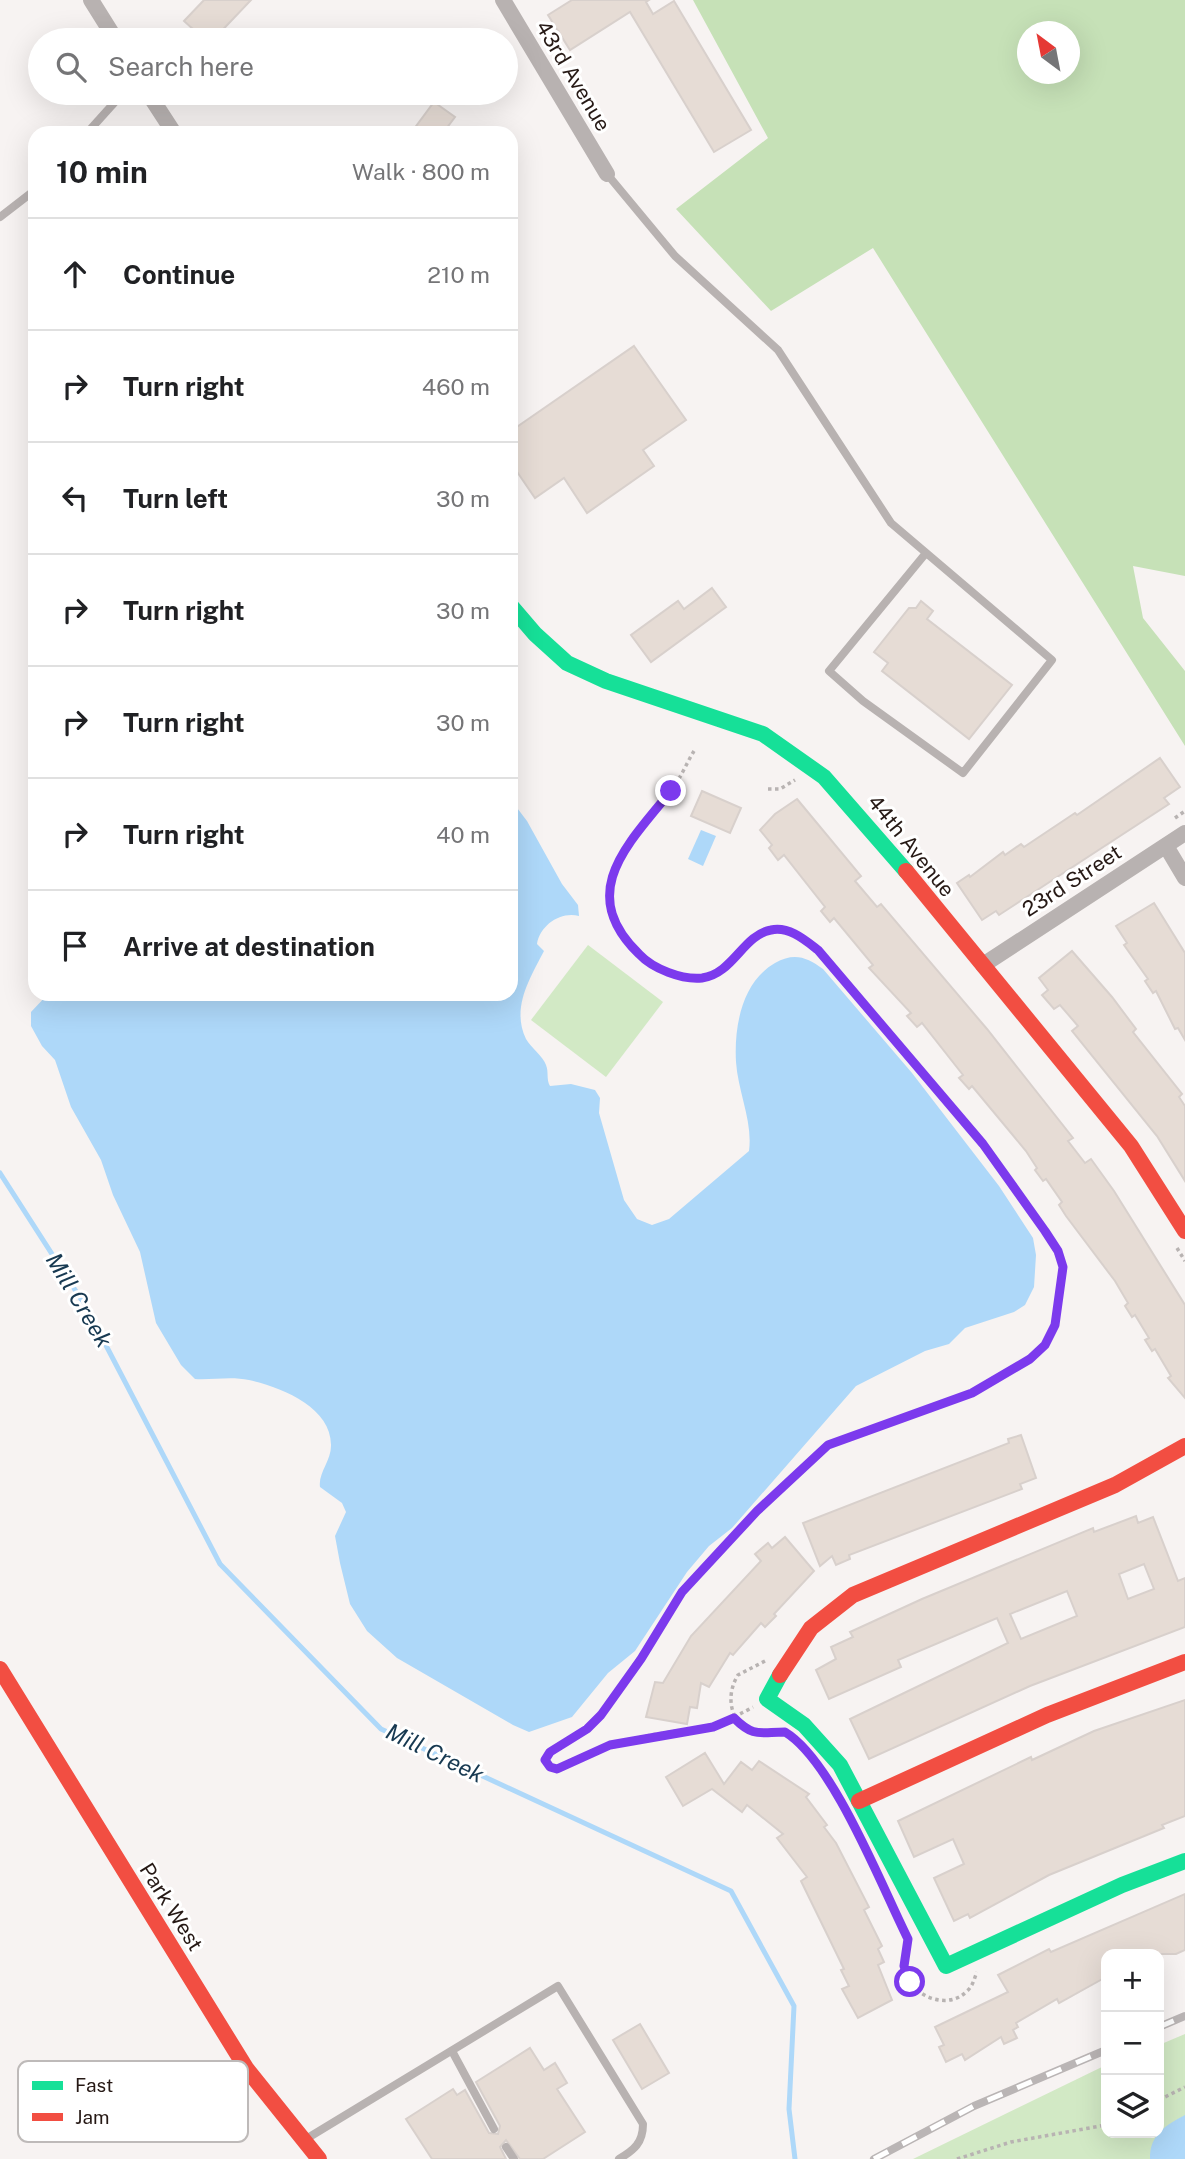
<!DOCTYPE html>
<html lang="en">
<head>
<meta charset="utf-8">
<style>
	body { margin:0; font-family:"Public Sans",sans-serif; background:#f2f2f2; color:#202124 }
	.controls { position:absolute; right:21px; bottom:21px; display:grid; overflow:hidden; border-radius:14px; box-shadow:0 7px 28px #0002 }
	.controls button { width:63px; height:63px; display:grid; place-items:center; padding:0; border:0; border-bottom:2px solid #e0e0e0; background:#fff; color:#202124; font:35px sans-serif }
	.compass { position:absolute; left:1017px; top:21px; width:63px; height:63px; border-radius:50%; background:#fff; box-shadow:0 7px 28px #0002; rotate:328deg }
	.stop { position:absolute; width:21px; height:21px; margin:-16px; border:5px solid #7c3aed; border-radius:50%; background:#fff }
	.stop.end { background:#7c3aed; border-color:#fff; box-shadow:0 2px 7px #0008 }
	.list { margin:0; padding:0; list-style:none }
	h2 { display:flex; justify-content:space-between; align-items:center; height:91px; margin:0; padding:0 28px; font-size:30px }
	h2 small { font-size:23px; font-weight:400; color:#757577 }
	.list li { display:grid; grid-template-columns:46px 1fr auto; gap:21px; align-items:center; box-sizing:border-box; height:112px; padding:0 28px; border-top:2px solid #e0e0e0 }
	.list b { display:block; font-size:26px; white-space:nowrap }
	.list em { font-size:23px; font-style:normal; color:#757577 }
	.icon { flex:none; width:38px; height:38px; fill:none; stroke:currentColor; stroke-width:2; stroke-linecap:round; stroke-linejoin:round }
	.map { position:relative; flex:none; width:1185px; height:2159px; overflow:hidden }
	.search { position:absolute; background:#fff; box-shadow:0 7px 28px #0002; left:28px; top:28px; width:490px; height:77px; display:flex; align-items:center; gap:18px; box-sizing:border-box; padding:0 24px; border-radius:38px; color:#757577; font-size:26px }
	.panel { position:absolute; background:#fff; box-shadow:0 7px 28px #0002; left:28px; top:126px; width:490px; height:875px; border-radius:21px }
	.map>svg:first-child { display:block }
</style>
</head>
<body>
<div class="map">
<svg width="1185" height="2159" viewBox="0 0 1185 2159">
	<rect width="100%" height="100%" fill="#f7f3f2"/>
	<g fill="#d2e9c5">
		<path d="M588 945 663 1002 606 1077 531 1020Z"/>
		<path d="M1185 2034V2159H913L1106 2065V2133H1159V2045Z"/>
	</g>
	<path fill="#c6e1b7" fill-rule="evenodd" d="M693 0H1185V576L1133 566 1143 618 1185 671V746L873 248 771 311 676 209 768 138ZM1028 32H1070V74H1028Z"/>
	<g fill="#aed8f9">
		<path d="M511 800 527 821 562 884 578 905 579 916C561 911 540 925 537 944L544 951C530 978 511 1008 526 1039 531 1048 543 1056 546 1065 549 1072 546 1079 550 1086L571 1084 595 1090 600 1098 599 1113 624 1200 637 1219 652 1225 669 1219 749 1151C753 1122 738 1092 736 1062 734 1026 742 982 775 963 794 952 807 957 823 969L912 1073 999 1186 1033 1238 1036 1255 1034 1287 1025 1305 1014 1312 965 1328 949 1344 925 1351 856 1386 732 1528 709 1546 687 1572 635 1651 608 1673 572 1717 529 1732 513 1725 397 1658 367 1631 350 1604 340 1563 335 1536 346 1512 342 1503 320 1487C318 1473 331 1461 331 1446 332 1407 281 1387 249 1380 231 1376 213 1380 195 1379L181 1365 156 1323 140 1252 113 1195 101 1160 71 1107 55 1060 42 1046 31 1026V1012L48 994H511Z"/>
		<path d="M701 830 716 836 703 866 688 859Z"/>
		<path d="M1185 2115V2159H1150C1149 2135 1166 2125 1185 2115Z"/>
	</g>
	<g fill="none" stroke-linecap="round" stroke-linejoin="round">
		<path stroke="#aed8f9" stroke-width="5" d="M0 1173 86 1307 220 1564 381 1729 731 1891 794 2006 789 2109 795 2159"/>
	</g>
	<g fill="#e6dcd5" stroke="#d8d0cc" stroke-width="2" fill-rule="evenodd">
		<path d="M204 0H251L213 40H205L184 21Z"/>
		<path d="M572 0H649L646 2 653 14 674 1 751 130 714 152 630 12 570 50 548 15Z"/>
		<path d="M434 102 455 117 443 133H411Z"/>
		<path d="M634 346 686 420 643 450 654 466 587 513 564 478 535 498 511 463V431Z"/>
		<path d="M712 588 726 607 651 662 631 635 678 601 684 609Z"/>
		<path d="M921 601 933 611 927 619 1012 685 969 739 882 671 888 663 874 652 909 608H916Z"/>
		<path d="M1160 758 1180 787 1164 798 1169 804 999 915 996 911 982 920 957 883 969 875 970 877 1003 852 1005 855 1021 844 1024 847 1075 813 1077 815Z"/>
		<path d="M702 791 741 808 730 833 691 816Z"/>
		<path d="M797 799 861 876 855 881 877 907 881 904 987 1029 1073 1138 1068 1141 1085 1163 1091 1159 1114 1191 1185 1305V1398L1168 1378 1171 1376 1155 1349 1152 1351 1145 1340 1149 1338 1135 1315 1132 1317 1125 1306 1128 1303 1115 1281 1066 1216 1059 1205 1062 1202 1046 1179 1043 1181 1035 1170 1037 1168 1026 1151 972 1086 969 1089 959 1078 963 1075 922 1023 917 1027 907 1016 911 1013 869 968 873 965 834 918 830 922 821 911 825 907 784 855 778 860 769 848 772 845 760 830 775 814Z"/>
		<path d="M1154 903 1185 953V1040L1178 1028 1175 1029 1156 991 1153 993 1145 981 1148 979 1124 945 1127 943 1116 926Z"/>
		<path d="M1072 951 1112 997 1136 1029 1133 1032 1182 1094 1179 1097 1185 1106V1181L1157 1136 1072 1031 1078 1026 1060 1005 1054 1009 1042 995 1048 990 1039 978Z"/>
		<path d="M1021 1435 1036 1478 1020 1484 1022 1489 849 1555 850 1559 836 1565 832 1556 820 1566 803 1523 1009 1443 1008 1439Z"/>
		<path d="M1136 1516 1138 1523 1153 1517 1178 1581 1185 1578V1627L1030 1686 869 1759 850 1719 1008 1643 997 1618 898 1660 901 1667 829 1699 816 1670 836 1659 831 1647 853 1637 850 1632 922 1599 1093 1528 1094 1532ZM1144 1564 1154 1589 1128 1599 1119 1574ZM1067 1591 1077 1616 1021 1639 1010 1614Z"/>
		<path d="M785 1537 814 1571 774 1614 776 1616 765 1627 761 1623 733 1655 730 1653 709 1687 701 1683 697 1708 690 1707 687 1724 646 1717 655 1682 663 1683 691 1636 761 1561 755 1554 768 1543 772 1548Z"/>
		<path d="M1185 1700V1816L1162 1825 1164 1828 1049 1875 970 1918 968 1914 954 1921 934 1878 964 1864 953 1839 914 1857 898 1821 1031 1757 1032 1760 1094 1731Z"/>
		<path d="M705 1753 724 1784 741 1762 752 1770 759 1761 809 1794 806 1797 827 1825 824 1827 836 1843 869 1907 864 1910 882 1946 878 1949 884 1962 878 1965 892 2000 858 2018 842 1989 849 1986 841 1970 844 1969 801 1881 807 1877 777 1838 783 1834 747 1805 742 1812 712 1789 683 1806 666 1777Z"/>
		<path d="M1185 1894V1950L1176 1954H1106V1977L1059 2003 1057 1999 1016 2023 1018 2027 1013 2030 1017 2038 1004 2044 1001 2037 965 2060 962 2054 946 2062 939 2047 944 2045 935 2027 1008 1992 998 1975 1049 1949 1051 1952Z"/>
		<path d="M640 2024 669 2073 642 2089 613 2040Z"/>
		<path d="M530 2048 544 2070 555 2063 567 2083 557 2089 585 2132 543 2159H520L506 2140 500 2147 506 2159H432L406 2119 453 2089 457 2095 465 2090 489 2133 498 2134 500 2126 476 2082Z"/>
	</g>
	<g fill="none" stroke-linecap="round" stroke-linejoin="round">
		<g stroke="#b8b3b2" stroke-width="3.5" stroke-dasharray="3.5 3.5" stroke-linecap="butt">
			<path d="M694 751C686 764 680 780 670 792 651 820 621 847 611 880 597 929 653 985 703 978 733 974 743 935 771 930 789 926 805 940 818 950L983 1144 1045 1231 1063 1267 1055 1325 1045 1345 1030 1359 972 1393 828 1445 757 1511 682 1592 601 1715C588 1728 550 1747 545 1760L549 1767 557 1769C583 1760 606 1746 633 1739 681 1727 706 1734 753 1707"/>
			<path d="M768 789H780L795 780"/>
			<path d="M1175 818 1185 811"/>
			<path d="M1177 1248 1185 1261"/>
			<path d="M765 1661 738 1675C723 1699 732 1732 764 1734 769 1735 775 1732 781 1732"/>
			<path d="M907 1937C910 1949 902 1963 907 1975 915 1998 949 2010 967 1991 973 1986 974 1979 977 1972"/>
			<path d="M1159 2100 1185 2087"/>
			<path d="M957 2159 1011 2142 1106 2125"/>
		</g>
		<g stroke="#b8b2b1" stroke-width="8">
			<path d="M87 133 123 93"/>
			<path d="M607 174 675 256 778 350 891 523 1052 660 963 773 863 701 829 671 926 553"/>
			<path d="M0 217 35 190"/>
			<path d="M452 2051 494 2129"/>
			<path d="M306 2139 558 1986 643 2124C643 2143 634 2150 619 2159"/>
			<path d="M506 2147 514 2159"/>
		</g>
		<g stroke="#b8b2b1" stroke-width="16">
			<path d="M91 0 116 40"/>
			<path d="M503 0 607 174"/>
			<path d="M148 93 174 133"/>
			<path d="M1166 846 1185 878"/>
			<path d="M983 965 1185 833"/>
		</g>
		<g stroke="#16e098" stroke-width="16">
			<path d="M511 606 535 634 567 663 606 681 763 734 824 777 906 871"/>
			<path d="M780 1675 767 1699 804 1725 840 1765 946 1966 1122 1885 1185 1861"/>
		</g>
		<g stroke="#f24e42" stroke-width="16">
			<path d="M906 871 1131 1146 1185 1231"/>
			<path d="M0 1669 246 2068 319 2159"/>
			<path d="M780 1675 811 1628 853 1595 1115 1485 1185 1446"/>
			<path d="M859 1801 1047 1715 1185 1662"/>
		</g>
		<g stroke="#bab5b5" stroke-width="8">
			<g id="rail">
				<path d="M1159 2027 1185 2016"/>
				<path d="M874 2159 974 2106 1106 2050"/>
			</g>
		</g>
		<use href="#rail" stroke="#fff" stroke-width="5" stroke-dasharray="16" stroke-linecap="butt"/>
	</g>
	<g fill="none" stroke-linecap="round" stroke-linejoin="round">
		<path stroke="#7c3aed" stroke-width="9" d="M671 791C627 845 576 893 639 954 653 969 682 980 702 978 733 974 743 935 771 930 789 926 805 940 818 950L983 1144 1045 1231 1058 1251 1063 1267 1055 1325 1045 1345 1030 1359 972 1393 828 1445 757 1511 682 1592 641 1659 601 1715 587 1729 550 1752 545 1760 550 1767 557 1769 610 1745 713 1727 734 1718C754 1738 760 1732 785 1732 833 1761 881 1885 908 1939L904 1966 910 1982"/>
	</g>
	<g text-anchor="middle" stroke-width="6" stroke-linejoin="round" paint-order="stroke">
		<g font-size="21" fill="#261915" stroke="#fff">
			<text transform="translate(573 76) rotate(59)" y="7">43rd Avenue</text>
			<text transform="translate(911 846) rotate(51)" y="7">44th Avenue</text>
			<text transform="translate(1072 881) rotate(-33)" y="7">23rd Street</text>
			<text transform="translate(171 1907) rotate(58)" y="7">Park West</text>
		</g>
		<g font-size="23" font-style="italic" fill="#173951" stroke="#fff">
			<text transform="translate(79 1300) rotate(59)" y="8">Mill Creek</text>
			<text transform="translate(435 1753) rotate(26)" y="8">Mill Creek</text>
		</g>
	</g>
	<rect x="18" y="2061" width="230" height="81" rx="10" fill="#fff" stroke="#bebab9" stroke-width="2"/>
	<rect x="32" y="2081" width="31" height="9" fill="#16e098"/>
	<rect x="32" y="2113" width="31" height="8" fill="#f24e42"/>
	<g font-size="19" fill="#261915">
		<text x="75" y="2092">Fast</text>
		<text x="75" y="2124">Jam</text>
	</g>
</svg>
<div class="controls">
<button>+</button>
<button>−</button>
<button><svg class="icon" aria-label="layers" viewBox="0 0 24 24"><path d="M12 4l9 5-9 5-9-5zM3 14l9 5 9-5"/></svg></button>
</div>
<svg class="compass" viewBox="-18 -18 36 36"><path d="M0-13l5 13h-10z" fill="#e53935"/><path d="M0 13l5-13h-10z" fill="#757577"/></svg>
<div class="stop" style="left:910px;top:1982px"></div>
<div class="stop end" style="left:671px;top:791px"></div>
<div class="search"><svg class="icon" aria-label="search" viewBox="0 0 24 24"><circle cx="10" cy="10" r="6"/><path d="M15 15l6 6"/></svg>Search here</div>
<section class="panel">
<h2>10 min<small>Walk · 800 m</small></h2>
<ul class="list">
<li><svg class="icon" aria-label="ahead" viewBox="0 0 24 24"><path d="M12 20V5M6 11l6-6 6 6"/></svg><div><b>Continue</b></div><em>210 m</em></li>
<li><svg class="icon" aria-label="right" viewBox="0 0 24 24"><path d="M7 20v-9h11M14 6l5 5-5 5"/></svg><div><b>Turn right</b></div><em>460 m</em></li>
<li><svg class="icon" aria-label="left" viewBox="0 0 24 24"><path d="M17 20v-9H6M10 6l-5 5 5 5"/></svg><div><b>Turn left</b></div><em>30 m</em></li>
<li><svg class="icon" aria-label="right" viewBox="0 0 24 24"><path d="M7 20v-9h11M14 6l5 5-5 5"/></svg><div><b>Turn right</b></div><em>30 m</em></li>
<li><svg class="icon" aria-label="right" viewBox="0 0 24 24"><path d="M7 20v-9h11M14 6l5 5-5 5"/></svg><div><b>Turn right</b></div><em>30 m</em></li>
<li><svg class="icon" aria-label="right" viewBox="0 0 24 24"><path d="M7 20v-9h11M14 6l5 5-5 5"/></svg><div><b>Turn right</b></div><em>40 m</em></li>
<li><svg class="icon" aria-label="arrive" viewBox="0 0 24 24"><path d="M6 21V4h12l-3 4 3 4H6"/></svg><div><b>Arrive at destination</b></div></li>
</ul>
</section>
</div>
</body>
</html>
